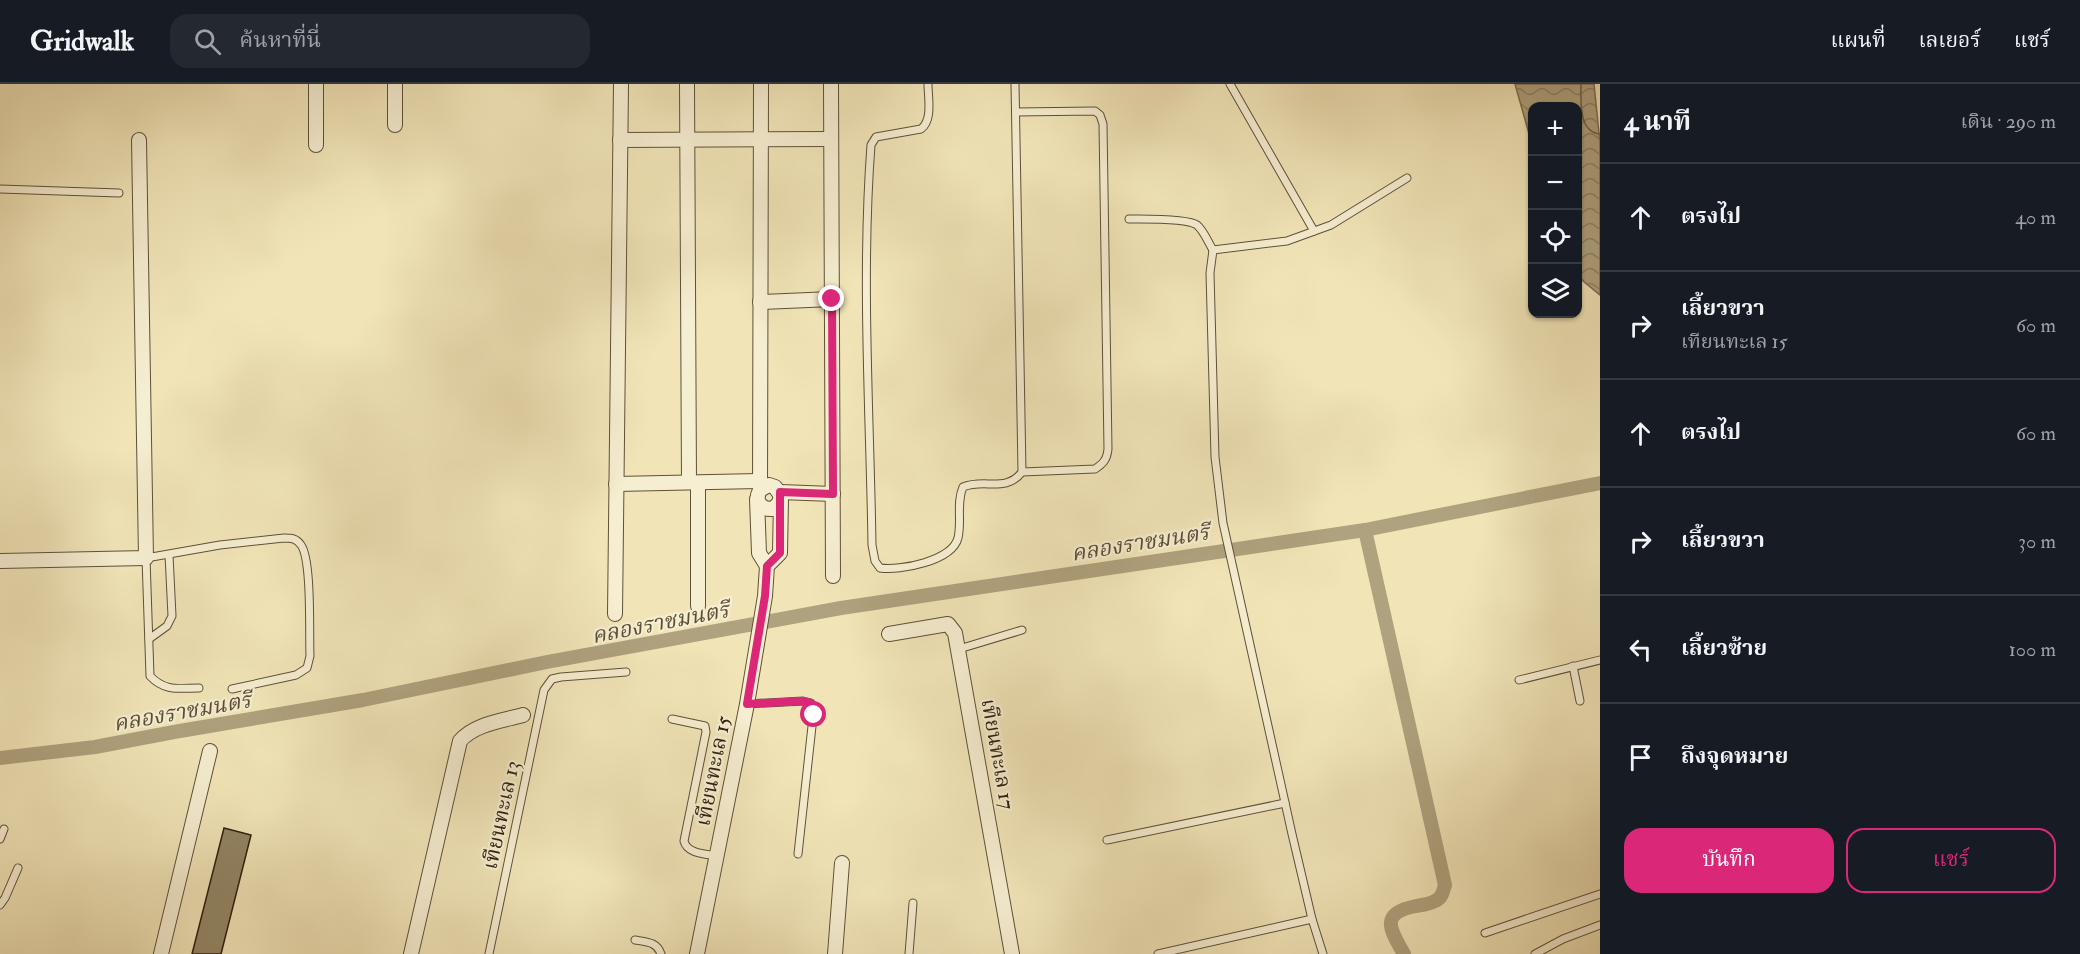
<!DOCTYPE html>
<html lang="th">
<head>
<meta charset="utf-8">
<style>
	body { margin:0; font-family:"IM FELL Double Pica","Noto Serif Thai",serif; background:#242831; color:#f1f3f6 }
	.controls { position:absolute; right:18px; top:18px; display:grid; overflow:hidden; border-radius:12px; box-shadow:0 2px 4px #0004 }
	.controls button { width:54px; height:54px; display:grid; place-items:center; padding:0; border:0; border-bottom:2px solid #363941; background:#171b24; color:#f1f3f6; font:30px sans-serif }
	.stop { position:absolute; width:18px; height:18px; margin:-14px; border:4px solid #db2777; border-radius:50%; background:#fff }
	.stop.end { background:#db2777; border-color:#fff; box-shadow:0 2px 6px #0008 }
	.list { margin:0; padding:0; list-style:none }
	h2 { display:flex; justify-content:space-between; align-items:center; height:78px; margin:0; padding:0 24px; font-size:26px }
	h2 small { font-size:20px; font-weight:400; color:#9ea1a6 }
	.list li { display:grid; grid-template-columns:39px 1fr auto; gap:18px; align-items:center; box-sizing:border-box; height:108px; padding:0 24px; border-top:2px solid #363941 }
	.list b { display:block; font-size:22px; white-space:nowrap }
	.list p { margin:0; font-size:20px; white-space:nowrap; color:#9ea1a6 }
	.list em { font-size:20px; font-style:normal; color:#9ea1a6 }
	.actions { display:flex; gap:12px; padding:18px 24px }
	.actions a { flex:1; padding:14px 0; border:2px solid #db2777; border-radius:18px; text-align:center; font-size:21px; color:#db2777 }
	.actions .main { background:#db2777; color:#fff }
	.icon { flex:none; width:33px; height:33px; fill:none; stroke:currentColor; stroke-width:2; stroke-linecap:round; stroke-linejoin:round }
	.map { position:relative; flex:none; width:1600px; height:870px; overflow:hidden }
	header { display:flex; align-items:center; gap:36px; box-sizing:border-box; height:84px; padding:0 30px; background:#171b24; border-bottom:2px solid #363941 }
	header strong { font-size:28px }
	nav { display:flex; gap:33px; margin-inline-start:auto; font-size:21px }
	.search { width:420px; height:54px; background:#242831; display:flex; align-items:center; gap:15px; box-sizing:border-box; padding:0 21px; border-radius:18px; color:#9ea1a6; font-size:22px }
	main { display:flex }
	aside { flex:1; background:#171b24 }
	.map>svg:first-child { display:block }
</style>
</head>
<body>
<header>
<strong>Gridwalk</strong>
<div class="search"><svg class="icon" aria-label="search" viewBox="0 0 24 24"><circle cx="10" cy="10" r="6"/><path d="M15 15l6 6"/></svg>ค้นหาที่นี่</div>
<nav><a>แผนที่</a><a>เลเยอร์</a><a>แชร์</a></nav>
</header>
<main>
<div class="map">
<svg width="1600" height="870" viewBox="0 0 1600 870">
	<defs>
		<pattern id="water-waves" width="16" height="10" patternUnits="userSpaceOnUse" patternTransform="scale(1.5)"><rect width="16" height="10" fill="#afa27e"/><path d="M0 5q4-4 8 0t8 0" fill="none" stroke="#8f8366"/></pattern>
	</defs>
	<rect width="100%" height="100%" fill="#f1e5b8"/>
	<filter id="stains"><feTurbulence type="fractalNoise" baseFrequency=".00333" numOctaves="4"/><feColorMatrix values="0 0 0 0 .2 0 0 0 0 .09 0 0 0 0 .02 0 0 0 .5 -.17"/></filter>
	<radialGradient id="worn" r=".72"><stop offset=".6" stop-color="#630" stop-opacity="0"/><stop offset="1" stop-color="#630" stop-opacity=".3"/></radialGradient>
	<path fill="url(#water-waves)" stroke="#7b6e51" stroke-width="1.5" d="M1515 0H1594L1600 59V211L1583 197 1578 189V22H1532V69L1531 57Z"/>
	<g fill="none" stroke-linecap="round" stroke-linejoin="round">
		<path stroke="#6e6046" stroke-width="1.5" d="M1581 0C1581 17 1578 48 1600 50"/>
		<g stroke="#afa27e" stroke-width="14">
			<path d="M0 674 95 663 174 648 363 616 547 578 841 524 1365 446"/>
			<path d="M1404 870C1389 844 1380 829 1416 822 1422 821 1430 820 1435 817 1442 814 1443 808 1445 801L1365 446 1600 399"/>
		</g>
	</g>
	<path fill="#938666" stroke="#2e1f0d" stroke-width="1.5" d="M224 744 251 751 221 870H192Z"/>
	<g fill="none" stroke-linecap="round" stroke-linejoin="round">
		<g stroke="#5f5038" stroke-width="9">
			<g id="lane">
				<path d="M928 0C928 14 933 36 921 45L876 53 871 61C861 194 870 328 872 461L875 477 880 484C900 487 952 477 958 454 962 437 956 419 963 403 984 394 1006 409 1022 388"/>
				<path d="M1015 0 1022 388 1095 385C1104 379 1107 375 1108 365L1103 40 1100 31 1095 27 1016 28"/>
				<path d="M1230 0 1314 147"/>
				<path d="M0 105 119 109"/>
				<path d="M1129 135C1143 135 1187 134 1197 141 1204 147 1208 158 1213 166"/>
				<path d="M149 555 167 542 172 532 169 471"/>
				<path d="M959 565 1022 546"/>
				<path d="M1573 582 1580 617"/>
				<path d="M1519 596 1600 576"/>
				<path d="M199 604C180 604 165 608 150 592L146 474 220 461 284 454C291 454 296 454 301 461 312 476 309 550 310 572L307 584 296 591 232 605"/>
				<path d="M747 620 803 617 811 619 814 624 798 770"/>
				<path d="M672 635 705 642 706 648 684 757C687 770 706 770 717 772"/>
				<path d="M0 755 4 745"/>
				<path d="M1107 756 1285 719"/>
				<path d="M0 821 5 814 18 784"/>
				<path d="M1485 849 1600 810"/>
				<path d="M635 856C647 858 657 858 661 870"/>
				<path d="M489 870 544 606 552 595 561 593 626 588"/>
				<path d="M909 870 913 819"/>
				<path d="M1158 870 1312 835"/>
				<path d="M1323 870 1312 835 1292 750 1223 439 1215 373 1210 189 1213 166 1287 157 1331 141 1407 94"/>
				<path d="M1535 870 1563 855 1600 841"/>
			</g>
		</g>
		<g stroke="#5f5038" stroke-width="16">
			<g id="street">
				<path d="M395 0V41"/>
				<path d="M687 0 689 398"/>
				<path d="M831 0 833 492"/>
				<path d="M620 56 831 55"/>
				<path d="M316 61V0"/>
				<path d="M760 218 832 215"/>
				<path d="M698 399V522"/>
				<path d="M616 400 759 397"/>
				<path d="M760 406 769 401 775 403 781 412 779 419 773 425C761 426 754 417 760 406L761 0"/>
				<path d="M780 408 833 410"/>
				<path d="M0 477 146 474 139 56"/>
				<path d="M767 482 780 469 781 415"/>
				<path d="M615 530 621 0"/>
				<path d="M889 550 948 540 955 549 1012 870"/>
				<path d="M161 870 210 667"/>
				<path d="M411 870 460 657C474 640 502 637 523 631"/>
				<path d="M697 870 747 620 765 512 767 482 759 469 757 415"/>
				<path d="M835 870 842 779"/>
			</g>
		</g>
		<use href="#lane" stroke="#f6eed1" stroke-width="7"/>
		<use href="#street" stroke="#f6eed1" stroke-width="14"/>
	</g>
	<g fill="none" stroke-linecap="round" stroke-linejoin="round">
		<path stroke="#db2777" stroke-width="8" d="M814 631V624L811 619 803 617 747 620 765 512 767 482 780 469V408L833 410 832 215"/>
	</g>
	<g text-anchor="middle" stroke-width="4.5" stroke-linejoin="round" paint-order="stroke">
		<g font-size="21" fill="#2e1f0d" stroke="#f6eed1">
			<text transform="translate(998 670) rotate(80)" y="7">เทียนทะเล 17</text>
			<text transform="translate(713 687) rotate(-79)" y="7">เทียนทะเล 15</text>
			<text transform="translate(501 731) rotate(-78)" y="7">เทียนทะเล 13</text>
		</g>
		<g font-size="22" font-style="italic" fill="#5b4d35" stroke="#f6eed1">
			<text transform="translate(1140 458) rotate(-9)" y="8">คลองราชมนตรี</text>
			<text transform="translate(660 538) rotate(-11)" y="8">คลองราชมนตรี</text>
			<text transform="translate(182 627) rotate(-10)" y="8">คลองราชมนตรี</text>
		</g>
	</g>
	<rect width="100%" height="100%" filter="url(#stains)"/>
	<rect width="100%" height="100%" fill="url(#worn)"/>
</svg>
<div class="controls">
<button>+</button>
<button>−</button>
<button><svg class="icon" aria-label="locate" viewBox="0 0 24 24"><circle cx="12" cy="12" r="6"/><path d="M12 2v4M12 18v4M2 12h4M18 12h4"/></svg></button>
<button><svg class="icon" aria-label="layers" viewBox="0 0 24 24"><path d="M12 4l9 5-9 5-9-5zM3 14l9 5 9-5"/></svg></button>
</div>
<div class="stop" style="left:814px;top:631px"></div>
<div class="stop end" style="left:832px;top:215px"></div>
</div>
<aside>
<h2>4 นาที<small>เดิน · 290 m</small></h2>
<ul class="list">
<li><svg class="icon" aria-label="ahead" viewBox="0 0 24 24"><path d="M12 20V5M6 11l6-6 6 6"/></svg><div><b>ตรงไป</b></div><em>40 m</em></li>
<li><svg class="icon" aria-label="right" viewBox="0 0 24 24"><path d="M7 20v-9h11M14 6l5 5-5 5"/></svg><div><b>เลี้ยวขวา</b><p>เทียนทะเล 15</p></div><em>60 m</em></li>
<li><svg class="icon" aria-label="ahead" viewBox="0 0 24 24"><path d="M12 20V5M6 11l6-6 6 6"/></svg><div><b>ตรงไป</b></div><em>60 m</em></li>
<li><svg class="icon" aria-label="right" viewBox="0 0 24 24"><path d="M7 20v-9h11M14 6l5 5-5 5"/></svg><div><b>เลี้ยวขวา</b></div><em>30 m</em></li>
<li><svg class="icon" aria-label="left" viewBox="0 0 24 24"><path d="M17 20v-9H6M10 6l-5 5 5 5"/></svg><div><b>เลี้ยวซ้าย</b></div><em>100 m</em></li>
<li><svg class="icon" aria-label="arrive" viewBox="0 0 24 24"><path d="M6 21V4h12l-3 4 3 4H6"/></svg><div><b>ถึงจุดหมาย</b></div></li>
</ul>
<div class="actions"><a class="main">บันทึก</a><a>แชร์</a></div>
</aside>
</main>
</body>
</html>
